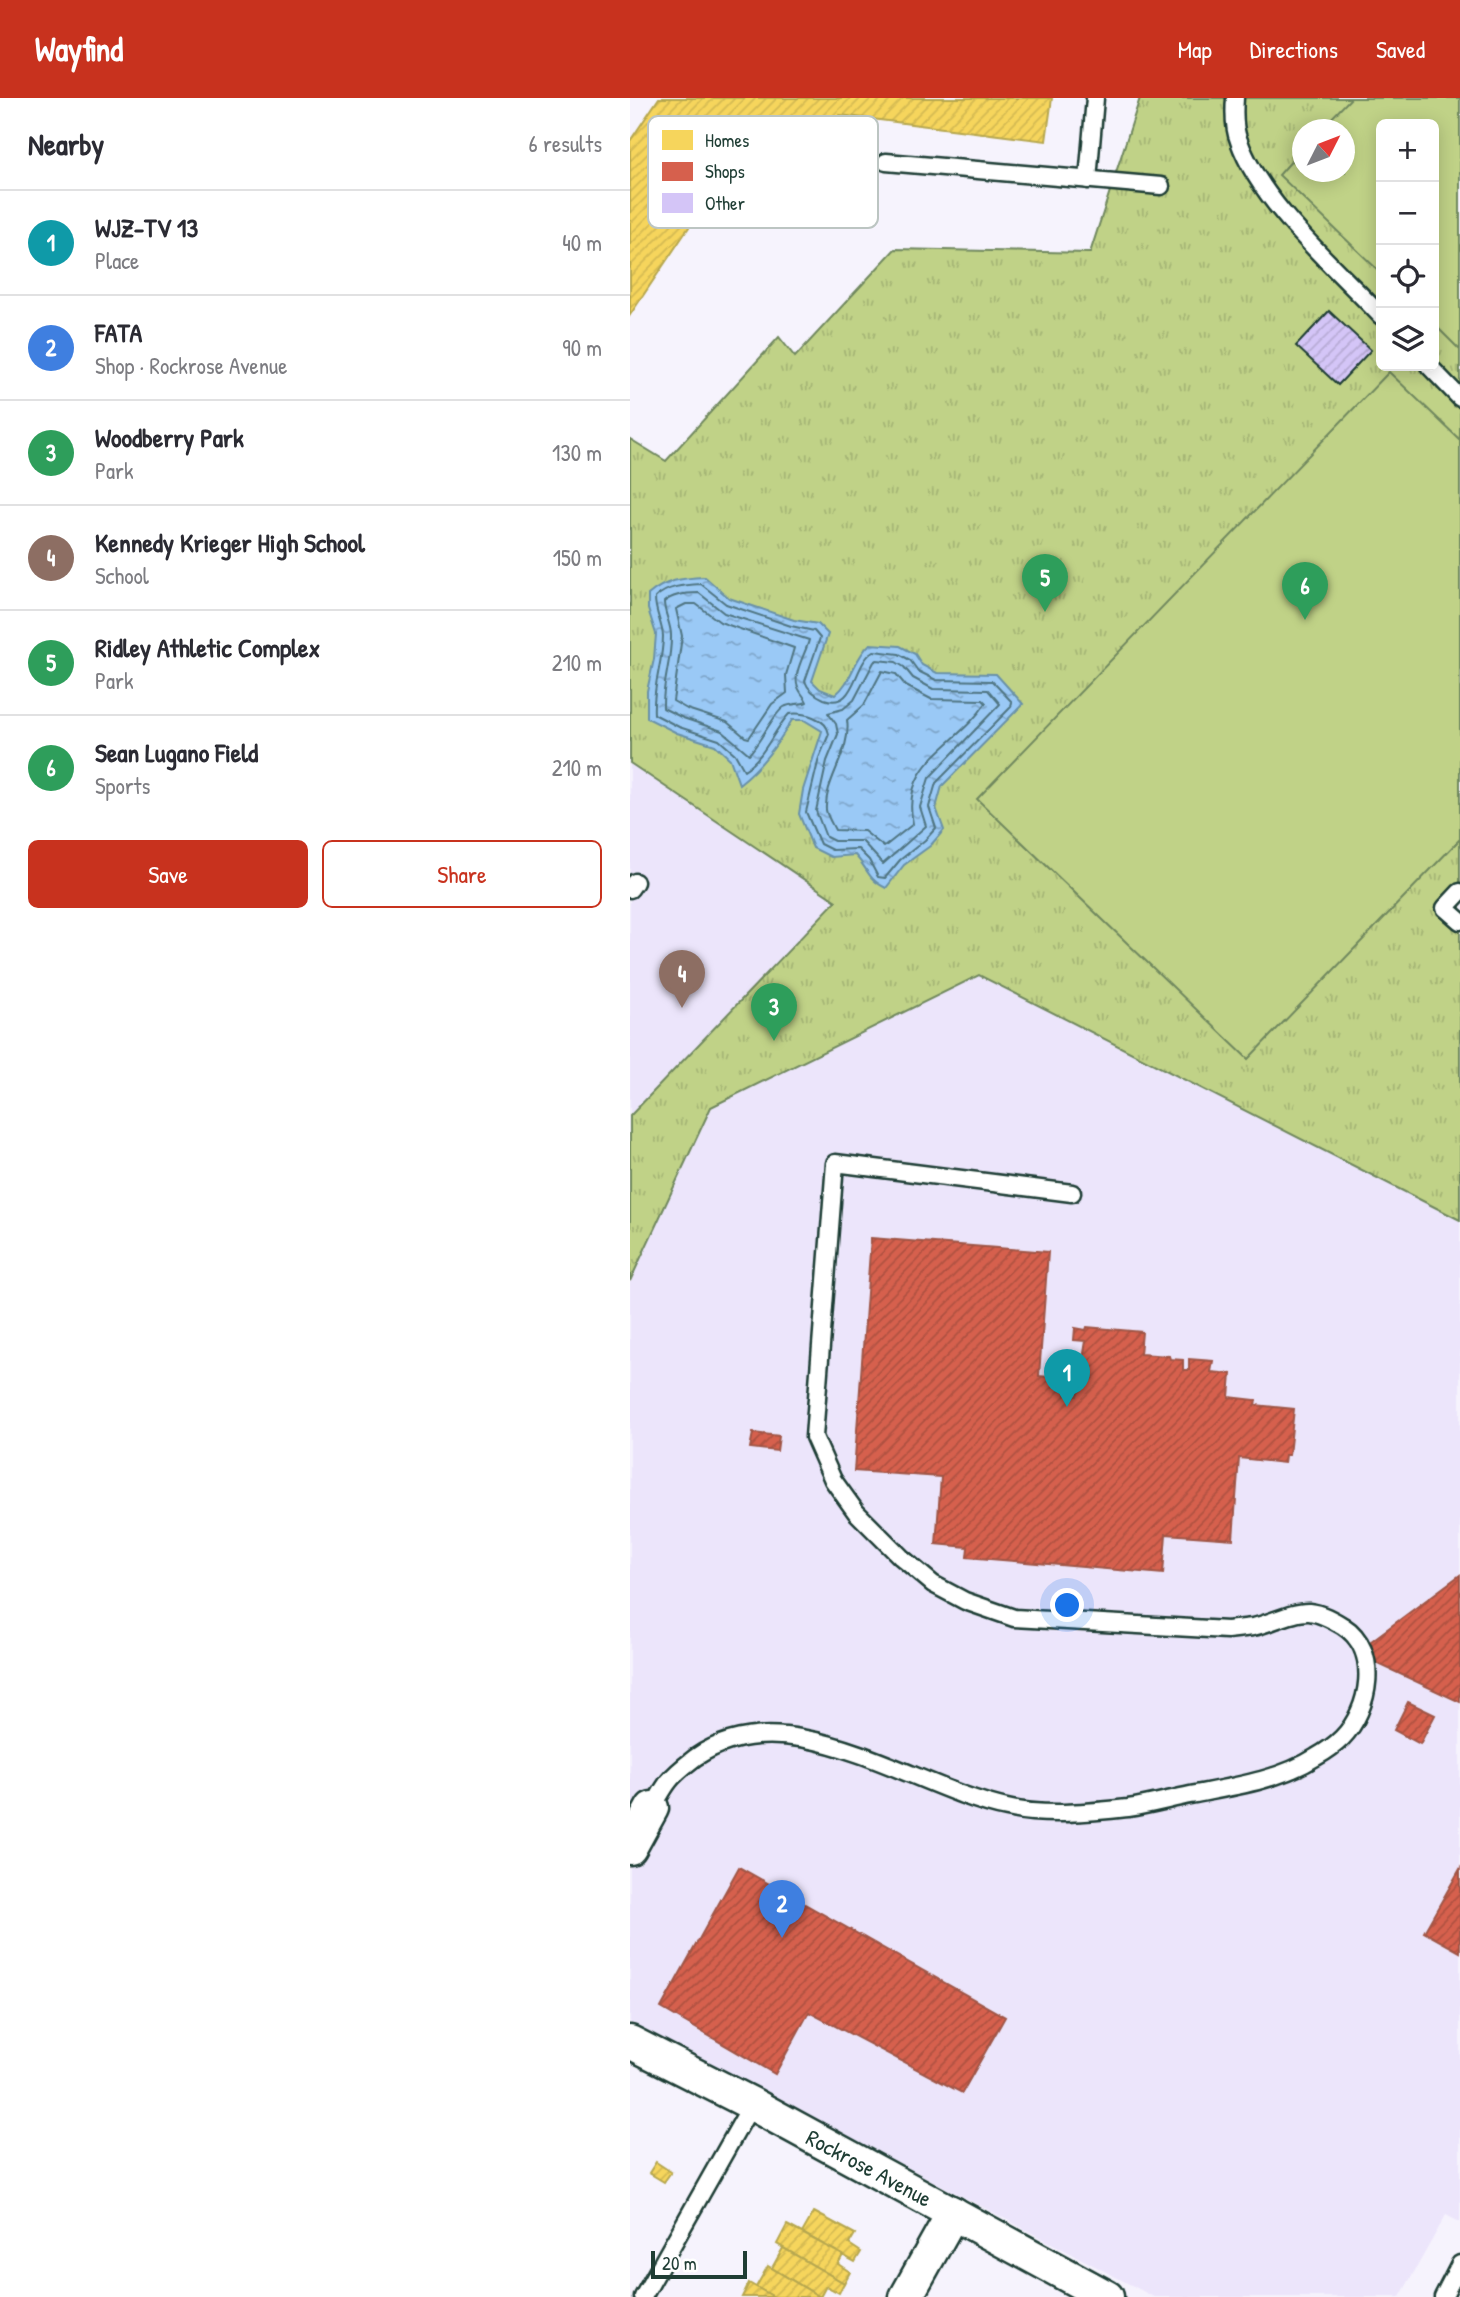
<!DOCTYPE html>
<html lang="en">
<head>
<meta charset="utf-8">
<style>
	body { margin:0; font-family:"Patrick Hand",sans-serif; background:#f7f7f7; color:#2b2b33 }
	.controls { position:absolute; right:21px; top:21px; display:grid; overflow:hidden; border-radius:10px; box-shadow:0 4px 18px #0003 }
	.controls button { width:63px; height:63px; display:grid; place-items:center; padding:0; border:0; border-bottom:2px solid #e1e1e2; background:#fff; color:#2b2b33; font:35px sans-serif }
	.compass { position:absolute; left:662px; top:21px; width:63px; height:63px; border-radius:50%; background:#fff; box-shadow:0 4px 18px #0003; rotate:48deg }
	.scale { position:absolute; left:21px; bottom:18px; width:96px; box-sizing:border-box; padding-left:7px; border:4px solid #1f3d34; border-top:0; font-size:19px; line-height:24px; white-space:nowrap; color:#1f3d34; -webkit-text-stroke:5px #fff; paint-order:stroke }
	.you { position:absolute; left:438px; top:1508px; width:24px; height:24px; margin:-18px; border:5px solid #fff; border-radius:50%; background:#1a73e8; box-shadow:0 0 0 10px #1a73e833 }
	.badge { display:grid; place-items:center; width:46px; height:46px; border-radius:50%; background:#c8321e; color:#fff; font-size:23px; font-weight:700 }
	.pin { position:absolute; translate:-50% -58px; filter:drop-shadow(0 2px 4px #0008) }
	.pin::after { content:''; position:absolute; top:37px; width:24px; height:21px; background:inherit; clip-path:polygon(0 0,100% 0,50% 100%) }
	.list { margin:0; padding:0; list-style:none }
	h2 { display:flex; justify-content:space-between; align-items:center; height:91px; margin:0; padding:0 28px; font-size:30px }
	h2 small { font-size:23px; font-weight:400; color:#7c7c81 }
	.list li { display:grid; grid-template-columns:46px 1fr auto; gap:21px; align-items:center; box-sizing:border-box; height:105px; padding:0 28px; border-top:2px solid #e1e1e2 }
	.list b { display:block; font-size:26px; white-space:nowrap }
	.list p { margin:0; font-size:23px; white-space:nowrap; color:#7c7c81 }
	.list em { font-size:23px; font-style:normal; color:#7c7c81 }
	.actions { display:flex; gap:14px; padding:21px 28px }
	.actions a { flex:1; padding:16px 0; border:2px solid #c8321e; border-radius:10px; text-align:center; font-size:24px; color:#c8321e }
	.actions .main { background:#c8321e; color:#fff }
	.icon { flex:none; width:38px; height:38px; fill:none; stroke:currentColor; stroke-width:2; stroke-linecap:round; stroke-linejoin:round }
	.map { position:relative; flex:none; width:830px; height:2199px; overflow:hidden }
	header { display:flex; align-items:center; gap:42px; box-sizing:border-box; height:98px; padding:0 35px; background:#c8321e; color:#fff }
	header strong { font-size:33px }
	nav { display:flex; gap:38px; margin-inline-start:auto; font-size:24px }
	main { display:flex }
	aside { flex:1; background:#fff }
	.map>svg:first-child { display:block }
</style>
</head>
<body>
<header>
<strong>Wayfind</strong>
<nav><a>Map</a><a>Directions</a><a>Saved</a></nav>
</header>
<main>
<aside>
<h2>Nearby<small>6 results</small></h2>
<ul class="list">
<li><span class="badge" style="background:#0f9aa8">1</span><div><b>WJZ-TV 13</b><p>Place</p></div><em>40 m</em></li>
<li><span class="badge" style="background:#3f7fe0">2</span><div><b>FATA</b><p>Shop · Rockrose Avenue</p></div><em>90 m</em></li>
<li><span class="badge" style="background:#2e9e5b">3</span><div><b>Woodberry Park</b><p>Park</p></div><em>130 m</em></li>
<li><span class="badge" style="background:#8d6e63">4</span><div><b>Kennedy Krieger High School</b><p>School</p></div><em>150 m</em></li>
<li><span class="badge" style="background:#2e9e5b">5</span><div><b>Ridley Athletic Complex</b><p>Park</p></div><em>210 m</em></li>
<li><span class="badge" style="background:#2e9e5b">6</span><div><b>Sean Lugano Field</b><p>Sports</p></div><em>210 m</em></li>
</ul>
<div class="actions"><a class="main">Save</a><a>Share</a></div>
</aside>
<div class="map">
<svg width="830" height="2199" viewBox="0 0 830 2199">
	<defs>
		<pattern id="grass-tufts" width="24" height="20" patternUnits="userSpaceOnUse" patternTransform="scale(1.75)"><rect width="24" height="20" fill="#c0d287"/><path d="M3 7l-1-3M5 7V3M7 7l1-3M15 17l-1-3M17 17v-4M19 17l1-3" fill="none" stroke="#a5b575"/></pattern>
		<pattern id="water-ripples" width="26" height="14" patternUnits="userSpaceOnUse" patternTransform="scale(1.75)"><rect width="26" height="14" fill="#9ac9f6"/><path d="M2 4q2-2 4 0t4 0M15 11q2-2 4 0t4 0" fill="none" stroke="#7da4c8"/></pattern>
		<pattern id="homes-hatch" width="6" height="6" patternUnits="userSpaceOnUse" patternTransform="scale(1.75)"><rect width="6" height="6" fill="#f6d55c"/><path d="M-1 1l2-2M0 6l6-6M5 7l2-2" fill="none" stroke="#d2b851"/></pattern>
		<pattern id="shops-hatch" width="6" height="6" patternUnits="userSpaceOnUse" patternTransform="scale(1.75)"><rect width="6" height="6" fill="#d6604d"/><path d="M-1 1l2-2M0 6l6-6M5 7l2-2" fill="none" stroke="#ad5041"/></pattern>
		<pattern id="building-hatch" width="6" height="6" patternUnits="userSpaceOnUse" patternTransform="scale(1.75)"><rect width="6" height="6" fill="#d4c5f7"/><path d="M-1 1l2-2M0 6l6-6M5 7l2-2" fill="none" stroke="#b6aad4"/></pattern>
	</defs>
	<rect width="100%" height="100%" fill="#f6f3fd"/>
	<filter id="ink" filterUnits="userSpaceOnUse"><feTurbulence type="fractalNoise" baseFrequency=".0143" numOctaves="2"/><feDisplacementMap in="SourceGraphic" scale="14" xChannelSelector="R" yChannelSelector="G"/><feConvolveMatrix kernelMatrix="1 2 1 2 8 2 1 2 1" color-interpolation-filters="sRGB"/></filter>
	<g filter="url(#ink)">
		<g fill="#ece5fb">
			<path d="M0 665 207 803 0 1018Z"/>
			<path d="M349 877 830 1122V2124L816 2117 770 2199H524L0 1924V1183L81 1009Z"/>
		</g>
		<path fill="url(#grass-tufts)" stroke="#70885e" stroke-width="2" fill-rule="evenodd" d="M510 0H830V1122L349 877 81 1009 0 1183V1018L206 803 0 665V341L36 363 149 239 165 259 265 151 460 155ZM751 26H804V268H751ZM673 32H715V74H673Z"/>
		<g fill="#c0d287" stroke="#70885e" stroke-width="2">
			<path d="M721 0H830V252L804 226V26H751V175L649 77 672 51 673 74H715V32L691 31Z"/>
			<path d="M759 274 830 342V741L618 961 347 701Z"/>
		</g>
		<path fill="url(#water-ripples)" stroke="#6991a8" stroke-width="2" d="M75 479 99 500 164 522 188 526 198 536 182 583 190 591 205 597C222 584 224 560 240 546L270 548 285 556 292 567 307 575 366 576 393 606 312 688 306 710 314 732 300 748 274 767 256 790C237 781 239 772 225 757L201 759 183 750 169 716 173 692 192 633 174 622H162C147 647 132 668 109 686L100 661 85 647 47 635 17 620V593L24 561 26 536 18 511V497C35 482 52 480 75 479Z"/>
		<g fill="url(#homes-hatch)" stroke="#b6a750" stroke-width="2">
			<path d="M29 0H422L416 43 210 17 238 75 133 127 102 65 0 217V43Z"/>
			<path d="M26 2064 41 2074 34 2084 19 2075Z"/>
			<path d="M184 2114 225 2136 219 2146 231 2154 225 2164 172 2135Z"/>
			<path d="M157 2127 213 2157 208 2166 220 2174 214 2185 147 2146Z"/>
			<path d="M153 2150 214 2185 209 2195 196 2188 190 2199 142 2170Z"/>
			<path d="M138 2168 190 2199H144L126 2189Z"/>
			<path d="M119 2185 126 2189 144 2199H112Z"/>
		</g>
		<g fill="url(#shops-hatch)" stroke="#9f5646" stroke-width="2">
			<path d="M241 1140 418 1154 409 1278 437 1281 435 1296 447 1298 456 1243 444 1242 445 1230 456 1232 457 1229 512 1234 510 1256 539 1258 540 1261 553 1262V1272H559V1261L583 1263 581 1274 601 1276 599 1299 626 1302 625 1307 664 1311 659 1357H655L654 1365 609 1360 603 1441 536 1436 533 1476 337 1459 338 1449 306 1446 311 1379 224 1373Z"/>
			<path d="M123 1335 149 1338 147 1353 120 1350Z"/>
			<path d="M830 1477V1604L725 1555Z"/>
			<path d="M778 1604 805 1617 790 1646 764 1632Z"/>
			<path d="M109 1769 375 1919 332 1995 179 1914 145 1976 31 1910Z"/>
			<path d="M830 1771V1854L794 1834Z"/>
		</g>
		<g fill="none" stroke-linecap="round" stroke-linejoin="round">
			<g stroke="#507582" stroke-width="2">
				<path d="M71 486 96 506 161 528 184 533 190 540 175 583C178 592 185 597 194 601 226 613 223 565 244 553L269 556 280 562 288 573 306 582 362 583 382 604 381 609 306 685 299 709 306 730 295 742 270 762 255 780 248 779 239 762 228 751 202 752 190 746 176 714 189 660 199 636C197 620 174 614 159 616 143 633 135 659 114 672L105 656 89 642 49 629 24 616C22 589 33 565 33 538 32 525 25 514 25 500 37 488 54 487 71 486Z"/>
				<path d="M69 495 94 515 179 542C176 555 162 576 168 589 170 595 175 599 177 604 170 607 161 605 154 609 144 615 130 645 119 656L92 633 53 620 33 610C32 585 42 562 41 537 41 526 34 515 34 504 43 496 57 495 69 495Z"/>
				<path d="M56 506H66L90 524 164 550 156 577 157 595 142 606 119 640 115 639 97 624 57 611 43 603 52 538 46 511Z"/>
				<path d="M247 562 266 564 274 569 283 580 303 591 358 592 370 606 299 680 290 709 296 728 253 766 232 743H204L196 739 186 713 197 663 208 636 206 626 198 615 213 611 224 602 244 564Z"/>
				<path d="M252 573 266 576 276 588 301 601 353 602 356 605C327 649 270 663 283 726L254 749 234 733 205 732C202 726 197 718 196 712 194 682 222 653 217 622L234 607Z"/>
			</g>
		</g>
		<path fill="url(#building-hatch)" stroke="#1f3d34" stroke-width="2" d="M699 213 741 252 708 287 666 248Z"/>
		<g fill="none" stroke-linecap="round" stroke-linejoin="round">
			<g stroke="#1f3d34" stroke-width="21">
				<g id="lane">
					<path d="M605 0C604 13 604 31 609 43 631 106 705 169 751 218"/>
					<path d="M256 64 531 88"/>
					<path d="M458 82 465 0"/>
					<path d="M799 268 830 300"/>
					<path d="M0 791 5 784"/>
					<path d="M830 794 815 810 830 823"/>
					<path d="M22 1710C28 1701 32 1692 39 1683 46 1674 57 1666 66 1659 160 1595 284 1691 377 1710 417 1719 458 1714 498 1710 519 1707 540 1701 560 1697 602 1689 650 1682 686 1659 695 1654 705 1647 712 1640 740 1612 751 1552 713 1528 703 1522 691 1515 679 1514 663 1513 639 1526 623 1529 615 1530 606 1531 597 1532L384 1520 335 1503 303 1486 271 1459 226 1414 203 1382 184 1339 205 1065 442 1095"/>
					<path d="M13 2199 122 2006"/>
					<path d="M813 2199 830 2166"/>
				</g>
			</g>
			<g stroke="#1f3d34" stroke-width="37">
				<g id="street">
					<path d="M0 1750 22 1710"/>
					<path d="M0 1944 122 2006 477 2199"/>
					<path d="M276 2199 323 2115"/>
				</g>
			</g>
			<use href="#lane" stroke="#fff" stroke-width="16"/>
			<use href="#street" stroke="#fff" stroke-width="32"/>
		</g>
	</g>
	<g text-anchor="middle" stroke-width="7" stroke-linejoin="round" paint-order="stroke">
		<g font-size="23" fill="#1f3d34" stroke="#fff">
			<text transform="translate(239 2070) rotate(28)" y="8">Rockrose Avenue</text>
		</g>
	</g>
	<rect x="18" y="18" width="230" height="112" rx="10" fill="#fff" stroke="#bcc5c2" stroke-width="2"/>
	<rect x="32" y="32" width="31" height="20" fill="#f6d55c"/>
	<rect x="32" y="64" width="31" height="19" fill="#d6604d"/>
	<rect x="32" y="95" width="31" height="20" fill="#d4c5f7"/>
	<g font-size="19" fill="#1f3d34">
		<text x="75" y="49">Homes</text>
		<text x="75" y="80">Shops</text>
		<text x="75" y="112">Other</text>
	</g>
</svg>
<div class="controls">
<button>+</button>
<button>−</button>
<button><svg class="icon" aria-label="locate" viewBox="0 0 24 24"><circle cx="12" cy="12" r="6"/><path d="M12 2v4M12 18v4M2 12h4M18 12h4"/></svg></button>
<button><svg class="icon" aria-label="layers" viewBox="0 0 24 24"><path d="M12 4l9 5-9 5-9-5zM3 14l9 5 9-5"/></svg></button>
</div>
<svg class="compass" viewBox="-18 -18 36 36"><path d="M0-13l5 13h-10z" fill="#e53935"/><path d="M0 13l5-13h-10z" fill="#7c7c81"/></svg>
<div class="scale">20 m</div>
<div class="you"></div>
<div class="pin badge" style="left:437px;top:1309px;background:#0f9aa8">1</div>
<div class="pin badge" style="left:152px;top:1840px;background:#3f7fe0">2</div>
<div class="pin badge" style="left:144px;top:943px;background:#2e9e5b">3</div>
<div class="pin badge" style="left:52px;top:910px;background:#8d6e63">4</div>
<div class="pin badge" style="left:415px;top:514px;background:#2e9e5b">5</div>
<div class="pin badge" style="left:675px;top:522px;background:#2e9e5b">6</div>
</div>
</main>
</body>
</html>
